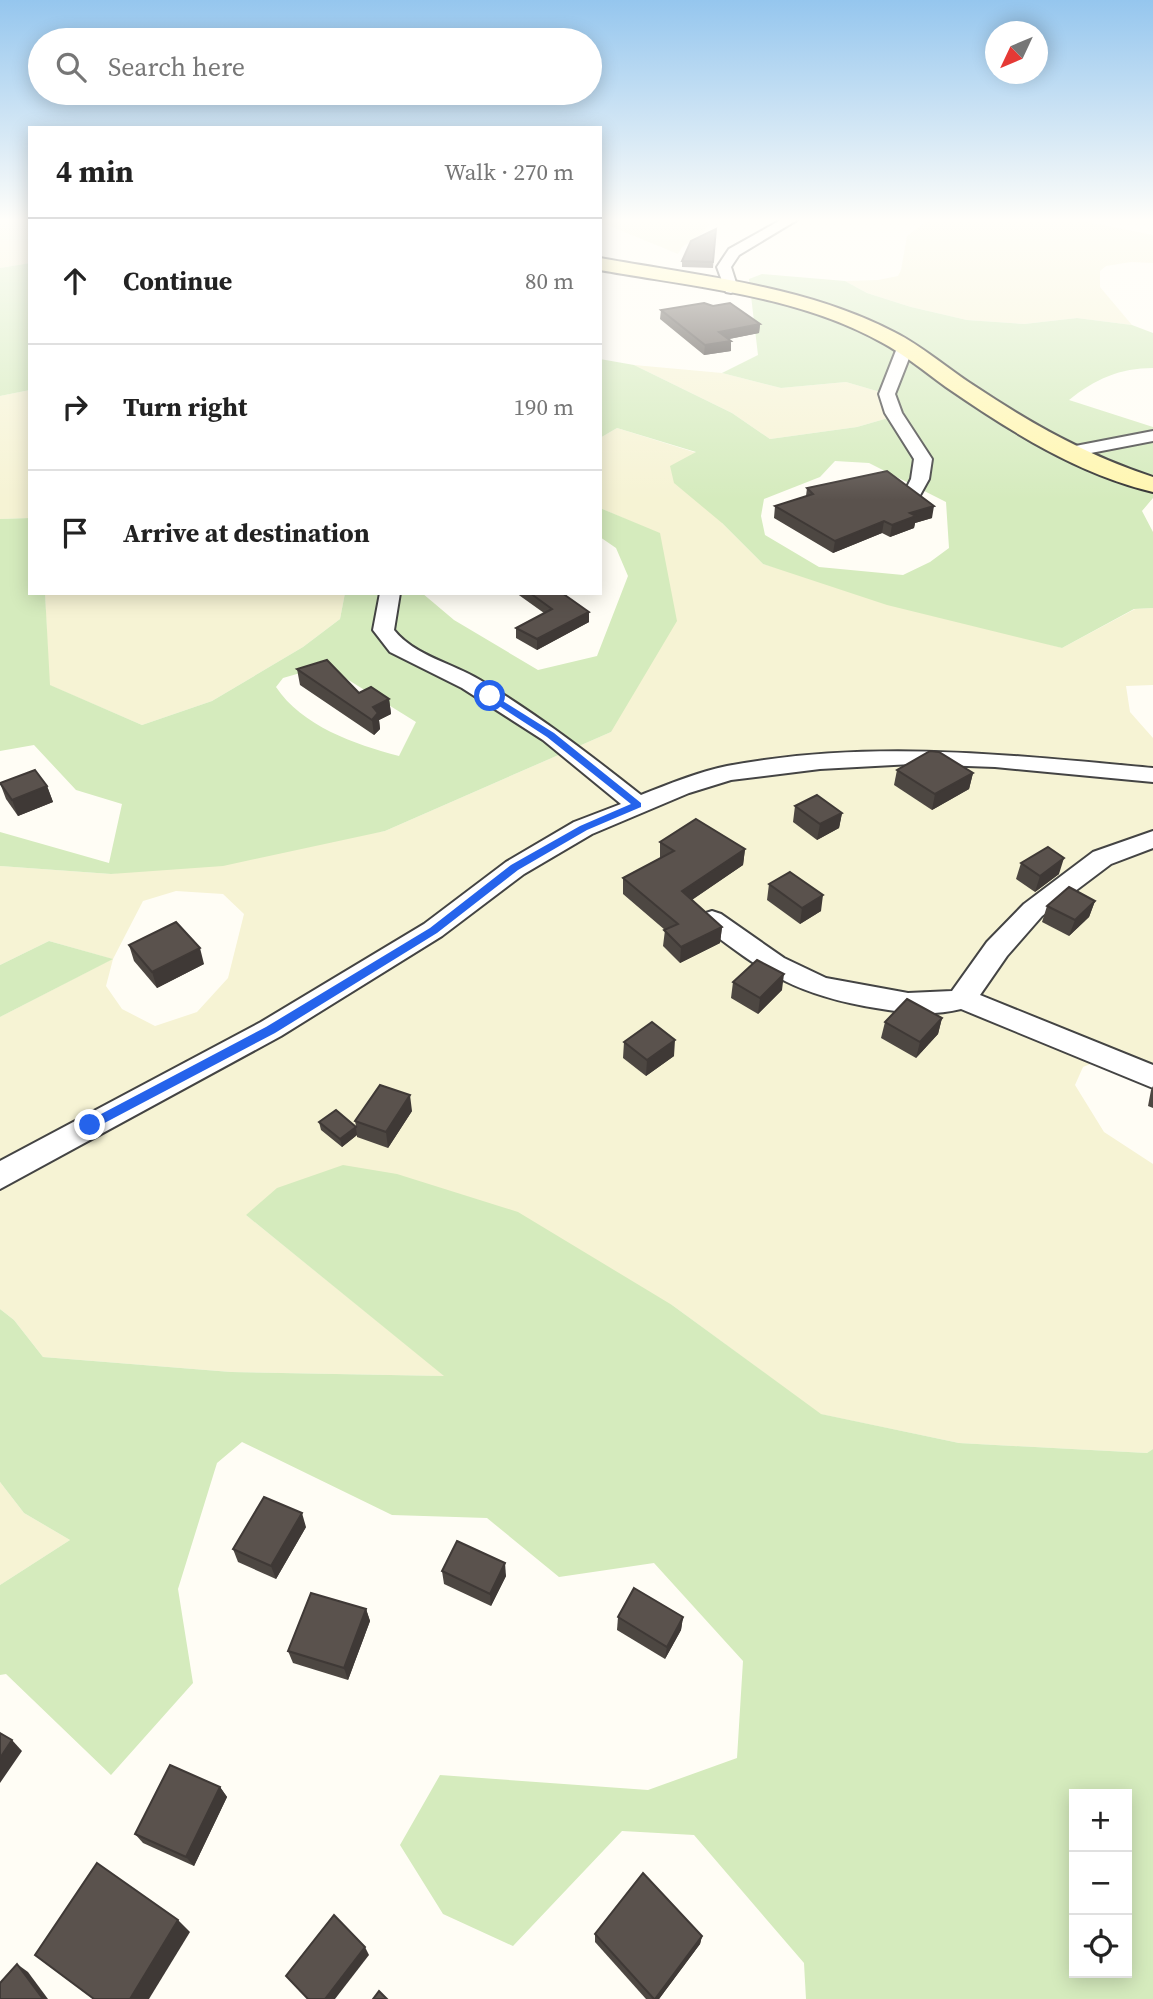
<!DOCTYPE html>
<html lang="en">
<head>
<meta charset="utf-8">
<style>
	body { margin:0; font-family:"Source Serif 4",serif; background:#f6f6f6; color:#222 }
	.controls { position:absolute; right:21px; bottom:21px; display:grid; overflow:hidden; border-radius:0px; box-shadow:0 4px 18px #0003 }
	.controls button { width:63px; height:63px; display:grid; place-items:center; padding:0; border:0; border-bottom:2px solid #e0e0e0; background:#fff; color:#222; font:35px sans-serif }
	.compass { position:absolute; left:985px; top:21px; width:63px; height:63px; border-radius:50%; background:#fff; box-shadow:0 4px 18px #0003; rotate:226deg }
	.stop { position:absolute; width:21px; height:21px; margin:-16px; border:5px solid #2563eb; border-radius:50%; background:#fff }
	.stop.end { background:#2563eb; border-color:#fff; box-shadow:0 2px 7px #0008 }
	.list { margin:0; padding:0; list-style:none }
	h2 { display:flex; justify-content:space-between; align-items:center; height:91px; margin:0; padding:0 28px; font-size:30px }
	h2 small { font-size:23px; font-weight:400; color:#767676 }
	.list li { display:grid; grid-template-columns:46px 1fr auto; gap:21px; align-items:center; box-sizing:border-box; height:126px; padding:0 28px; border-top:2px solid #e0e0e0 }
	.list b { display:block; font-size:26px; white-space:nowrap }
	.list em { font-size:23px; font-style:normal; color:#767676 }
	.icon { flex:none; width:38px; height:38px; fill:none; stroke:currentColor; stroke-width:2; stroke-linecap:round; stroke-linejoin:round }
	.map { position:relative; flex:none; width:1153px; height:1999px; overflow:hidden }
	.search { position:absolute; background:#fff; box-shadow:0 4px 18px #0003; left:28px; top:28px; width:574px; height:77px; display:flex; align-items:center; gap:18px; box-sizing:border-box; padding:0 24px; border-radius:38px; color:#767676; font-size:26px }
	.panel { position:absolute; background:#fff; box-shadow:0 4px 18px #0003; left:28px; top:126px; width:574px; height:469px; border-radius:0px }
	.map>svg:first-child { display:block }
</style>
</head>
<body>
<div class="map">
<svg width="1153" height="1999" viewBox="0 0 1153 1999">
	<rect width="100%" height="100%" fill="#fffdf5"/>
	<g fill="#f6f3d4" fill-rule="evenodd">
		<path d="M0 220H30V263L0 268Z"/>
		<path d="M600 220H705L710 224 701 235 682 247 678 254 600 222Z"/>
		<path d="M928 220H1079L1153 235V263L1131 262 1106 266 1100 271V287L1132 325 1077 318 1024 324 967 320 911 307 867 293 845 281 878 280 898 276 901 270 907 236Z"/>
		<path d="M634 365 722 373 781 388 846 382 887 394 895 416 857 427 770 439 732 413Z"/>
		<path d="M30 390V518L0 519V396Z"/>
		<path d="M617 428 697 453 722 523 763 564 1062 648 1135 609 1153 608V685L1126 686 1130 712 1153 738V1070L1107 1057 1083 1067 1075 1085 1104 1132 1153 1164V1449L1147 1453 959 1443 820 1414 672 1305 246 1215 445 1376 231 1372 43 1357 14 1320 0 1309V1017L112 959 49 941 0 965V866L111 874 385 831 611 732 660 534 600 508V438ZM176 891 223 894 244 914 228 978 197 1012 155 1026 122 1009 106 986 113 959 143 901Z"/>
		<path d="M45 593H345L340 619 303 647 212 701 142 725 49 685Z"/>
		<path d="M0 1482 24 1513 70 1540 0 1585Z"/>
	</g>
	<g fill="#d5ebbd" fill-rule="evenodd">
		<path d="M30 263V390L0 396V268Z"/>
		<path d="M762 274 845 281 867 293 911 307 967 320 1024 324 1077 318 1132 325 1153 333V368C1120 368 1095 379 1069 400L1153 427V498L1142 511 1153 532V608L1134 609 1062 648 887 605 763 564 722 523 674 483 670 466 696 452 617 428 600 438V359L634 365 732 413 770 439 857 427 895 416 887 394 846 382 781 388 722 373 758 355 749 279ZM835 461 869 463 946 502 949 548 930 562 903 575 819 567 765 535 761 516 764 499 820 477Z"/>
		<path d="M600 508 660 533 677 621 611 732 385 831 223 866 111 874 0 866V832L109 863 122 804 76 790 34 745 0 751V519L30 518V593H45L50 685 142 725 212 701 303 647 340 619 345 593H422L454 620 538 670 597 656 628 576 616 548 600 537ZM314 669 342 676 416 722 399 756C354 744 302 726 276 687L283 678Z"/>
		<path d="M49 941 113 959 0 1017V965Z"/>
		<path d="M343 1165 397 1174 518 1212 672 1305 821 1414 959 1443 1147 1453 1153 1449V1999H806L804 1963 694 1835 622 1831 513 1946 443 1914 400 1845 440 1775 648 1790 737 1758 743 1661 654 1563 559 1577 487 1518 392 1515 242 1442 217 1463 178 1589 193 1683 111 1775 6 1674 0 1675V1585L70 1540 24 1513 0 1482V1309L14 1320 43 1357 231 1372 444 1376 246 1215 277 1188ZM1074 1794H1127V1973H1074Z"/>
	</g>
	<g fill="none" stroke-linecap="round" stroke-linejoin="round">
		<g stroke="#444" stroke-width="4">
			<g id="street">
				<path d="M781 220H797L739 255 731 267 738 289 731 293 726 292 717 267 729 249Z"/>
				<path d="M905 343 913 348 895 394 902 413 932 459 929 479 919 497 913 498 904 493 911 479 914 459 885 413 879 394 897 348Z"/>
				<path d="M1153 431V441L1065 458 1056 453 1065 448Z"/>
				<path d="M380 593H400L394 630C415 656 452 663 480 680 537 714 589 754 641 795 669 784 698 772 727 766 868 739 1012 755 1153 768V782L995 767 912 764 820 769 731 780 689 793 592 834 524 874 442 936 281 1036 0 1189V1161L261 1022 424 924 506 862 574 822 621 804 543 740 462 688 390 652 373 630Z"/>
				<path d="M1153 831V848L1111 864 1042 916 1007 956 980 995 1153 1065V1088L961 1009C932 1016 905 1013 876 1008 798 995 765 974 703 926L699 920 703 914 712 911 721 914 784 958 826 978 908 993 952 991 987 942 1024 904 1093 852Z"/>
			</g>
		</g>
		<g stroke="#333" stroke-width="4">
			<path id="secondary" d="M600 258C698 276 804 285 894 332 922 346 947 368 973 385 1030 423 1088 456 1153 477V492C1077 474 1010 431 946 387 925 372 904 354 881 342 796 295 694 287 600 270Z"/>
		</g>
		<use href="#street" fill="#fff" fill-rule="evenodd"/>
		<use href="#secondary" fill="#fff6b0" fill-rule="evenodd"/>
	</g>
	<g fill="#4d4742">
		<path d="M716 229 713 268 682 267V261Z"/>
		<path d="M661 310 760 324 759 333 729 339 731 341V351L704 355 660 319Z"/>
		<path d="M807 488 932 518 915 523 914 528 890 537 882 533 833 553 774 518 775 506 806 496Z"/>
		<path d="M516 593H562L589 622 537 650 516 638V628L544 613Z"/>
		<path d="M297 669 359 693 389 699 391 714 379 720 380 729 374 735 300 685Z"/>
		<path d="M897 770 973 773 969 789 932 810 894 785Z"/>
		<path d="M0 783 47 786 53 802 18 816 6 799Z"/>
		<path d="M795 806 842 813 839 828 817 840 793 822Z"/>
		<path d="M660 842 745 849 743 865 692 900 722 927 720 943 680 963 663 946 665 930 623 894V878L660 858Z"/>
		<path d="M1021 863 1059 874 1035 892 1016 879Z"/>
		<path d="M769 884 821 911 800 924 767 900Z"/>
		<path d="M1095 901 1089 917 1069 936 1042 922 1047 906Z"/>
		<path d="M129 945 204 964 157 988 134 961Z"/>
		<path d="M733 982 782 990 758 1014 731 998Z"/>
		<path d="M942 1018 938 1034 916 1058 881 1038 885 1022Z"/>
		<path d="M624 1042 674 1056 646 1076 623 1058Z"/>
		<path d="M1153 1086V1108L1148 1106 1151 1090Z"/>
		<path d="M412 1111 388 1148 357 1137V1135L342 1147 321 1130 319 1122 356 1126 355 1121Z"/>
		<path d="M306 1527 276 1579 238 1562 233 1549Z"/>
		<path d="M442 1571 506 1576 491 1606 444 1584Z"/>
		<path d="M366 1609 370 1621 348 1680 293 1663 288 1651Z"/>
		<path d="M618 1617H683L681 1630 665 1659 617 1630Z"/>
		<path d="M220 1787 227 1797 194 1866 143 1843 135 1834Z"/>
		<path d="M595 1934 702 1936 700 1944 659 1999H646L595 1942Z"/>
	</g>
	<g fill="#3f3936">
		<path d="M760 324 759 333 719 341V332Z"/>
		<path d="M731 341V351L704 355 705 345Z"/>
		<path d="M934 506 932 518 915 523 914 528 890 537 892 525 910 513Z"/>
		<path d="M884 521 882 533 833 553 835 541Z"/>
		<path d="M589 612V622L537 650V639Z"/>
		<path d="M389 699 391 714 379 720 380 729 374 735 372 720 373 707Z"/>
		<path d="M973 773 969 789 932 810 935 794Z"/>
		<path d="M47 786 53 802 18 816 12 800Z"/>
		<path d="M842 813 839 828 817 840 820 824Z"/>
		<path d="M745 849 743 865 681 907 682 891Z"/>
		<path d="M1064 858 1059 874 1035 892 1040 876Z"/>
		<path d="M823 895 821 911 800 924 802 908Z"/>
		<path d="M1095 901 1089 917 1069 936 1075 920Z"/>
		<path d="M722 927 720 943 680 963 681 947Z"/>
		<path d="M200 948 204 964 157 988 152 972Z"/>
		<path d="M784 974 782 990 758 1014 760 998Z"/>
		<path d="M942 1018 938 1034 916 1058 920 1042Z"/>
		<path d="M675 1040 674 1056 646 1076 647 1060Z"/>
		<path d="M410 1095 412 1111 388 1148 386 1132Z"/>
		<path d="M356 1128 357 1135 342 1147 340 1139Z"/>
		<path d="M302 1513 306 1527 276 1579 271 1566Z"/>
		<path d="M505 1563 506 1576 491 1606 490 1594Z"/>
		<path d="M366 1609 370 1621 348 1680 344 1668Z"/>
		<path d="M683 1617 681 1630 665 1659 667 1647Z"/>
		<path d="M12 1740 22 1751 0 1783V1758Z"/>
		<path d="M220 1787 227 1797 194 1866 186 1857Z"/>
		<path d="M178 1920 190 1932 149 1999H130Z"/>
		<path d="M702 1936 700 1944 659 1999H655Z"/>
		<path d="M365 1947 369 1955 335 1999H325Z"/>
		<path d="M17 1964 28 1972 48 1999H43Z"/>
	</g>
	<g fill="#5a524d" stroke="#3f3936" stroke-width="2">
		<path d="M716 229 713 262 682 261 691 241Z"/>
		<path d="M704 303 713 306 730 303 760 324 719 332 731 341 705 345 661 310Z"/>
		<path d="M887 471 934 506 910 513 916 516 892 525 884 521 835 541 775 506 813 494 807 488Z"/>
		<path d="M530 593H562L589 612 537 639 516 628 552 609Z"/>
		<path d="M327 660 359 693 371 687 389 699 373 707 378 713 372 720 297 669Z"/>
		<path d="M930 751 939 752 973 773 935 794 897 770Z"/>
		<path d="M35 770 47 786 12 800 0 783Z"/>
		<path d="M817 795 842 813 820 824 795 806Z"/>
		<path d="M696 819 745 849 682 891 722 927 681 947 664 930 678 924 623 878 674 851 660 842Z"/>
		<path d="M1048 847 1064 858 1040 876 1021 863Z"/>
		<path d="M790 872 823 895 802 908 769 884Z"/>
		<path d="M1069 887 1095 901 1075 920 1047 906Z"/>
		<path d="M176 922 200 948 152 972 129 945Z"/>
		<path d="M757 960 784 974 760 998 733 982Z"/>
		<path d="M907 999 942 1018 920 1042 885 1022Z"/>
		<path d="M652 1022 675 1040 647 1060 624 1042Z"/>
		<path d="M380 1085 410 1095 386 1132 355 1121Z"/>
		<path d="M336 1110 356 1127 340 1139 319 1122Z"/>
		<path d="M264 1497 302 1513 271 1566 233 1549Z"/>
		<path d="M457 1541 505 1563 490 1594 442 1571Z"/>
		<path d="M634 1588 683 1617 667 1647 618 1617Z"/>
		<path d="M311 1593 366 1609 344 1668 288 1651Z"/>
		<path d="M0 1733 12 1740 0 1758Z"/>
		<path d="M170 1765 220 1787 186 1857 135 1834Z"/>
		<path d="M97 1863 178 1920 130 1999H94L35 1955Z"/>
		<path d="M643 1873 702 1936 655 1999H654L595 1934Z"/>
		<path d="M334 1915 365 1947 325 1999H308L286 1976Z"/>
		<path d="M17 1964 43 1999H0V1983Z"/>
		<path d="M379 1991 387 1999H373Z"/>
	</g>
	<linearGradient id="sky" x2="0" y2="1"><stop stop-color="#95c6ee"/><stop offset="0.44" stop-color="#fffefa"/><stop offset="1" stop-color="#fffefa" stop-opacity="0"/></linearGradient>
	<rect width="1153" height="500" fill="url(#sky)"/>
	<path fill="#2563eb" d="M490 693 554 733 641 803V807L587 830 518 870 437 933 275 1033 95 1128H86V1122L266 1027 430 928 511 865 580 826 631 804 547 737 487 698V694Z"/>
</svg>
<div class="controls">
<button>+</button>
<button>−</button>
<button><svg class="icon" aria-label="locate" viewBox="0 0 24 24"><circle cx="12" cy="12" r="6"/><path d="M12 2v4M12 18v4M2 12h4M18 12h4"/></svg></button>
</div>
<svg class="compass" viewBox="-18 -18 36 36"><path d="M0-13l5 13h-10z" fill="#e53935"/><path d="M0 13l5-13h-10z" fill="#767676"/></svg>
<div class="stop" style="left:490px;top:696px"></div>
<div class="stop end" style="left:90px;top:1125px"></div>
<div class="search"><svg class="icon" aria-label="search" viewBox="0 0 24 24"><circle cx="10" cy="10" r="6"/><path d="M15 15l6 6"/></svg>Search here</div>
<section class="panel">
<h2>4 min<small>Walk · 270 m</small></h2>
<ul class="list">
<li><svg class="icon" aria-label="ahead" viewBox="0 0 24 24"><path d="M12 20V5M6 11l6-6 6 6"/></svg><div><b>Continue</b></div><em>80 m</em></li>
<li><svg class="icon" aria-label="right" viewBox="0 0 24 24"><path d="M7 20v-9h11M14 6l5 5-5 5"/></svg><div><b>Turn right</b></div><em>190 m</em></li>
<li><svg class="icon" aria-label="arrive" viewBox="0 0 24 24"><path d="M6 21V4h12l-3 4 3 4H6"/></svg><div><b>Arrive at destination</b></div></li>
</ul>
</section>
</div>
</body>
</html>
